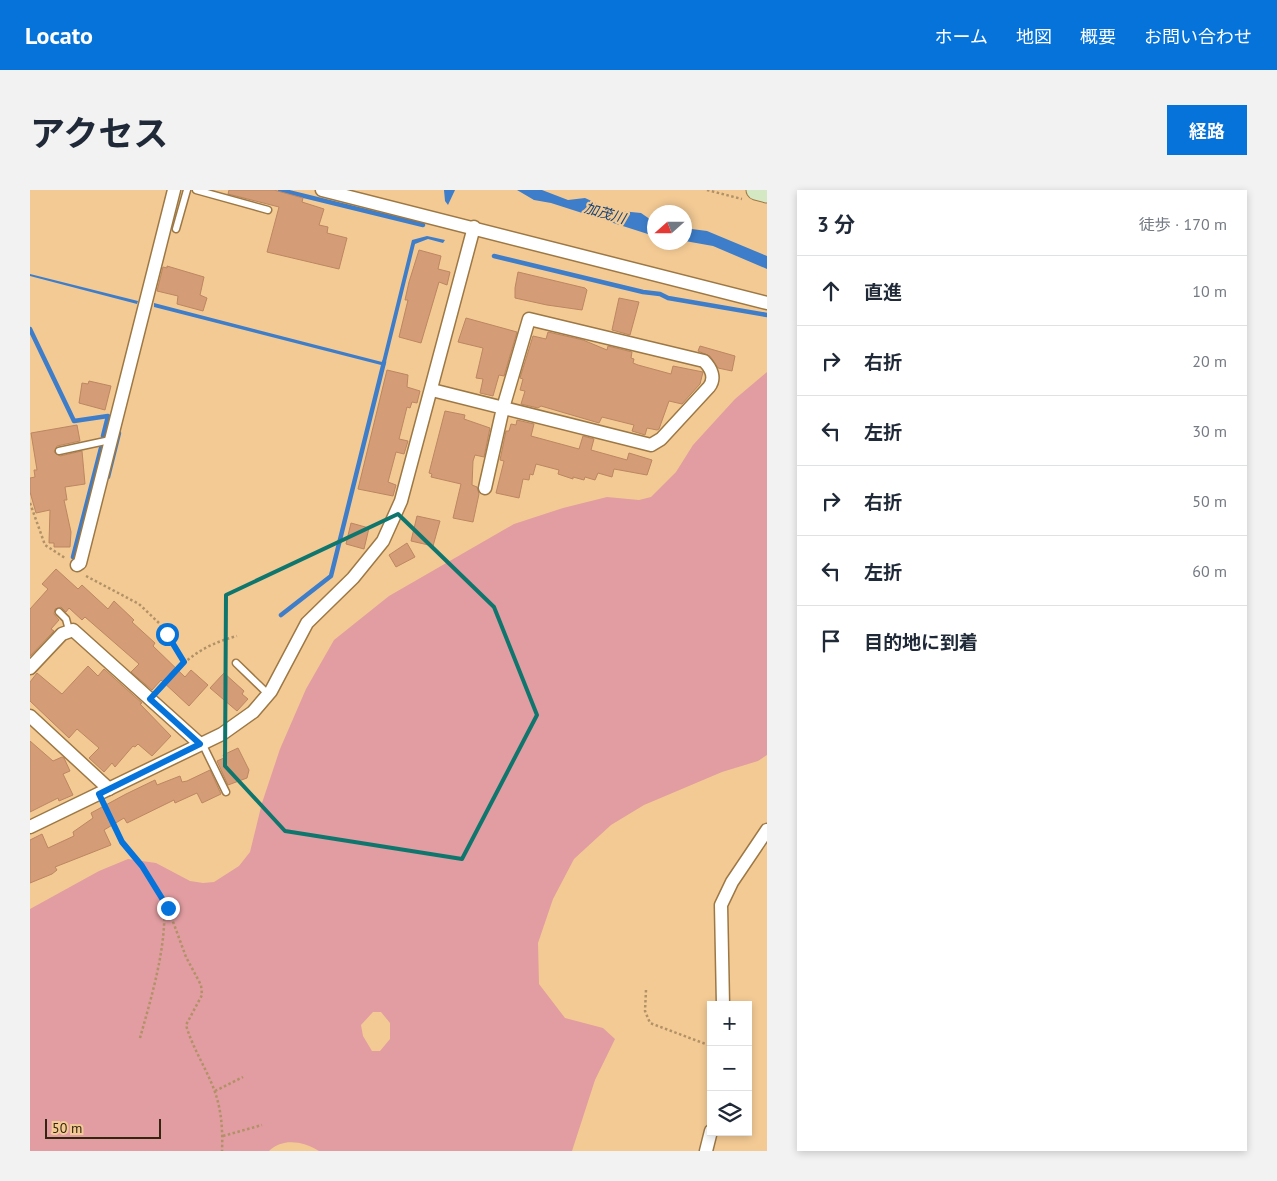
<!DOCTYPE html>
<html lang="ja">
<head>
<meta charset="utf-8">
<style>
	body { margin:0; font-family:"PT Sans","Noto Sans JP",sans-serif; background:#f2f2f3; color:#1f2937 }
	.controls { position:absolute; right:15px; bottom:15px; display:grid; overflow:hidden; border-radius:0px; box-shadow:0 2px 8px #0003 }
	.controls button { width:45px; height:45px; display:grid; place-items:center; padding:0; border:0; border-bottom:1px solid #e0e1e3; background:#fff; color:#1f2937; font:25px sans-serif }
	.compass { position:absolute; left:617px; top:15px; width:45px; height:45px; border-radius:50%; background:#fff; box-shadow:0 2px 8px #0003; rotate:249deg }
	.scale { position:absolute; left:15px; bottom:12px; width:116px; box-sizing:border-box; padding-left:5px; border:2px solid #34250f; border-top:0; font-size:14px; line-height:18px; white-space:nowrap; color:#34250f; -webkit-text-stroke:4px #f3ca94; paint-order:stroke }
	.stop { position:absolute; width:15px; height:15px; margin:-11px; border:4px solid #0573da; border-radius:50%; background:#fff }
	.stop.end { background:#0573da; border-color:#fff; box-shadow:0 1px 5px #0008 }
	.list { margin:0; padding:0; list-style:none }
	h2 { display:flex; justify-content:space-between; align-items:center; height:65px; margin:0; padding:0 20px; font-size:21px }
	h2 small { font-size:16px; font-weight:400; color:#747a83 }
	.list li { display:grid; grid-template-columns:32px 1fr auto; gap:15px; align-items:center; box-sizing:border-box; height:70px; padding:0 20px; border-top:1px solid #e0e1e3 }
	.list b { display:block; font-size:19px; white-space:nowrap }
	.list em { font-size:16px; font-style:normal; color:#747a83 }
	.icon { flex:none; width:28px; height:28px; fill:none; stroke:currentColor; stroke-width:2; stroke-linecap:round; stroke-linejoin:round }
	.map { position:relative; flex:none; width:737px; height:961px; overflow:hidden; border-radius:0px }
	header { display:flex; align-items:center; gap:30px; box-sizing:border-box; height:70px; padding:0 25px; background:#0573da; color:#fff }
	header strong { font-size:24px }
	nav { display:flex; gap:28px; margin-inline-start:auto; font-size:18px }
	.intro { display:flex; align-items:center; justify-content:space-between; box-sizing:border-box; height:120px; padding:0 30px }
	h1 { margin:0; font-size:35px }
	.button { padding:12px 22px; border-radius:0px; background:#0573da; color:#fff; font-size:18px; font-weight:700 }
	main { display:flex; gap:30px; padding:0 30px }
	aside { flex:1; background:#fff; border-radius:0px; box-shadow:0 2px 8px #0003 }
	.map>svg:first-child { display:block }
</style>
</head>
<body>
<header>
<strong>Locato</strong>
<nav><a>ホーム</a><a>地図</a><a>概要</a><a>お問い合わせ</a></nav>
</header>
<div class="intro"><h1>アクセス</h1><a class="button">経路</a></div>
<main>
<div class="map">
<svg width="737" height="961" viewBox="0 0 737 961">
	<rect width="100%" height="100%" fill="#f3ca94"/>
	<path fill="#e19da1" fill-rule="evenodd" d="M737 182V565L728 571 692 582 614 615 581 635 544 669 523 709 508 753 509 794 535 828 573 838 585 849 565 890 542 961H289C272 951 253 948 239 961H0V719L69 681 98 669 126 673 160 691 173 693 184 692 209 676 220 662 232 613 250 559 276 499 304 450 359 406 484 334 533 318 577 307 609 310 621 307 646 282 663 255 705 209ZM343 822H351L360 833V849L350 861H342L333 846 331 835Z"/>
	<g fill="#3d7dc9">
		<path d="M414 0H425L418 15 415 11Z"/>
		<path d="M487 0H512L538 10 555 8 581 20 611 23 624 32V46L521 13 504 10Z"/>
		<path d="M654 38 677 41 737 66V79L683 56 655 51Z"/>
		<path d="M397 46 415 50 413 53 398 49 385 54 355 176 124 117V113L352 172 382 50Z"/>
		<path d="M0 84 108 111 107 114 0 86Z"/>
	</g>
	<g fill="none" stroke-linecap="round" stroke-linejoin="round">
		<g stroke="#3d7dc9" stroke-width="4.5">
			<path d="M250 0 393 35"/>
			<path d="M464 66 613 102 630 104 638 108 737 125"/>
			<path d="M0 139 44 231 78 226 73 246"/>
			<path d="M78 287 89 243"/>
			<path d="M43 367 71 258"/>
			<path d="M251 425 301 386 354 172"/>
		</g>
	</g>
	<g fill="#d49c77" stroke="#bc8661">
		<path d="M199 0H244L273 8 272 12 294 19 289 35 298 37 297 43 317 48 309 79 237 62 249 17 198 4Z"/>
		<path d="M389 60 411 66 408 79 420 82 417 95 409 92 391 153 369 147 378 110H375L379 92Z"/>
		<path d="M137 76 174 87 170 105 177 108 173 121 147 114 148 106 127 101 133 77 137 78Z"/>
		<path d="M488 82 555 98 557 100 552 120 517 115 485 108V98Z"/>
		<path d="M589 108 609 112 600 145 582 140Z"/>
		<path d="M436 128 487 142 474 186 469 185 463 206 450 203 453 189 446 188 453 158 428 152Z"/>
		<path d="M518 142 553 150 577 160 578 156 602 162 601 168 604 169 603 173 608 175 641 184 643 176 673 182 670 194 652 214 639 211 629 239 627 240 617 238 615 245 602 241 604 235 572 227 569 233 511 216 508 218 491 214 495 201 490 200 493 189 490 188 503 146 516 149Z"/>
		<path d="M670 156 705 166 702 181 688 178 680 166 668 161Z"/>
		<path d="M357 180 378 185 377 197 390 201 387 213 382 212 380 218 377 217 369 249 378 251 374 264 366 262 358 292 366 295 363 306 328 299Z"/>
		<path d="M59 191 81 196 75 220 49 213 52 193 58 194Z"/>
		<path d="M415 221 435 225 434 229 460 238 454 267 445 265 443 271 442 295 447 297 449 304 443 332 423 328 431 294 401 287 402 284 399 283Z"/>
		<path d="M487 230 504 234 501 246 549 259 553 246 564 249 561 260 597 270 599 263 622 270 617 285 584 279 582 287 568 283 565 290 555 287 554 290 543 287V289L528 284 529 280 506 274 503 285 500 284 499 290 493 289 489 308 466 303 474 271 470 270 476 241H479L481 234 486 235Z"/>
		<path d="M47 235 50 251 27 256 24 262 30 266 52 261 55 294 35 297 37 310H34L41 342 40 357H24V353H19L20 320 6 323 0 302V288L5 287 4 280H7L1 243Z"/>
		<path d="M387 326 410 331 403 356 381 351Z"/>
		<path d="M321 333 339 338 334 359 316 354Z"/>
		<path d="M377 353 385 367 366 377 359 365Z"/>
		<path d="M26 379 48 399 52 395 78 419 84 411 104 430 102 432 125 453 123 456 155 487 161 480 178 495 159 516 131 490 122 500 101 482 109 474 55 427 52 430 39 418 36 422 31 417 25 419 24 424 29 430 21 439 24 441 0 466V419L18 399 12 394Z"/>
		<path d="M58 476 68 486 74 479 112 513 110 514 141 546 122 566 108 554 105 557 103 556 85 577 82 573 74 582 59 568 69 558 47 539 39 548 0 511V492L7 483 32 504Z"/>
		<path d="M194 483 214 501 212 504 218 509 207 521 180 498Z"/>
		<path d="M0 551 23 571 32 567 34 568 40 581 33 584 43 605 29 611 28 608 0 622Z"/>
		<path d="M208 558 219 580 217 588 198 595 187 571 194 568 193 565Z"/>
		<path d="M180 580 191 604 172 613 167 603 145 613 144 610 97 633 94 628 74 640 81 655 25 677 27 680 22 684 0 693V650L12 644 18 658 44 646 43 642 63 628 61 623 96 604 125 590 127 595 150 586 152 592 157 591Z"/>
	</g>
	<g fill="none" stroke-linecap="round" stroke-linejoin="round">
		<g stroke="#9d7844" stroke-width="9">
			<g id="lane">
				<path d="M166 0 238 20"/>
				<path d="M146 39 157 0"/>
				<path d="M29 261 80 250"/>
				<path d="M29 422 36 429 39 440"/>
				<path d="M206 473 238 504"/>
				<path d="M172 553 196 602"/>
			</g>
		</g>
		<g stroke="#9d7844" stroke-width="15">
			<g id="street">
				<path d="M292 0 737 113"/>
				<path d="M402 200 621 255 631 249 679 197C686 188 681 178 674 171L499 129 473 218 455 298"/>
				<path d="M47 375 50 373 144 0"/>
				<path d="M0 478 32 444 43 440 170 554"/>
				<path d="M0 526 79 599"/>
				<path d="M0 637 192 544 223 522 241 501 277 433 323 388 353 351 371 311 444 37"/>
				<path d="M693 815 691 715 702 692 737 640"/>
				<path d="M676 961 681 941"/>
			</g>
		</g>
		<g stroke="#9d7844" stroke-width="21">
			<path id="secondary" d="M726 0 737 3"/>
		</g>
		<g stroke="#b19166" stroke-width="2.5" stroke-dasharray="2.5 2.5" stroke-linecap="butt">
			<path d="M677 0 712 9"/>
			<path d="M0 313 15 355 35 368"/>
			<path d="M56 386 109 414 129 433 153 472"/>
			<path d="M130 499C154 470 170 456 207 446"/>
			<path d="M75 616 92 652 112 676 138 718 156 767 171 795 172 805 156 835C162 856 173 873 181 892 191 914 193 937 192 961"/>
			<path d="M616 800 615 821 620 833 681 856"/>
			<path d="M110 848C122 805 137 756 134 712"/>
			<path d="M185 901 213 887"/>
			<path d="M193 946 232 935"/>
		</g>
		<use href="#lane" stroke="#fff" stroke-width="6"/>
		<use href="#street" stroke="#fff" stroke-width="12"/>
		<use href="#secondary" stroke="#d3e8c3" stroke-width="19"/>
	</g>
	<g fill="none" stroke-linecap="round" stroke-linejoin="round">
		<path stroke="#0573da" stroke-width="6" d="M137 444 154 472 120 509 170 554 69 604 92 652 112 676 138 718"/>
	</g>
	<path fill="none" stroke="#0f766e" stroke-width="4" stroke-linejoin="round" d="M368 324 464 417 507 525 432 669 255 641 195 576 196 405Z"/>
	<g text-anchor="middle" stroke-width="4.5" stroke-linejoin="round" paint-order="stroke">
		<g font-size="14" font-style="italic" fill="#194578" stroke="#f3ca94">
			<text transform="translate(575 23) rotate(16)" y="5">加茂川</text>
		</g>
	</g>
</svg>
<div class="controls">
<button>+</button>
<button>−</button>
<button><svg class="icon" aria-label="layers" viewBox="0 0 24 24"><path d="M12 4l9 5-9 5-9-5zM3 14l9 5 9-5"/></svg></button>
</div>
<svg class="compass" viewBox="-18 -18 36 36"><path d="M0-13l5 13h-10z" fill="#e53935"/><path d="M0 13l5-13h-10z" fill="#747a83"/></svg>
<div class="scale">50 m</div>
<div class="stop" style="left:137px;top:444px"></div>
<div class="stop end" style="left:138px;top:718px"></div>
</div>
<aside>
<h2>3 分<small>徒歩 · 170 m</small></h2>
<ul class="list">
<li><svg class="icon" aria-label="ahead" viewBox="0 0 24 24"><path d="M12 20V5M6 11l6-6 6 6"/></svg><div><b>直進</b></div><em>10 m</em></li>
<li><svg class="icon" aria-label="right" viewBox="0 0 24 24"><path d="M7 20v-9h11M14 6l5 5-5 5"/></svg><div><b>右折</b></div><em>20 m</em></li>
<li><svg class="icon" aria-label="left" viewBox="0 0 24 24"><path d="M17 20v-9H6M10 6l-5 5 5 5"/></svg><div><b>左折</b></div><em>30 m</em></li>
<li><svg class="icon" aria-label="right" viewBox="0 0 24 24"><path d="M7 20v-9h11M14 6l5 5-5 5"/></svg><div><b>右折</b></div><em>50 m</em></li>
<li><svg class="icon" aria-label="left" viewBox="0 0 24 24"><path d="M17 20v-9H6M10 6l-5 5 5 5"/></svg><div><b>左折</b></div><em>60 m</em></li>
<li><svg class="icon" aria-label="arrive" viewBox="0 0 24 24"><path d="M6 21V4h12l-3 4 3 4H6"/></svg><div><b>目的地に到着</b></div></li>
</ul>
</aside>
</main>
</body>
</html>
